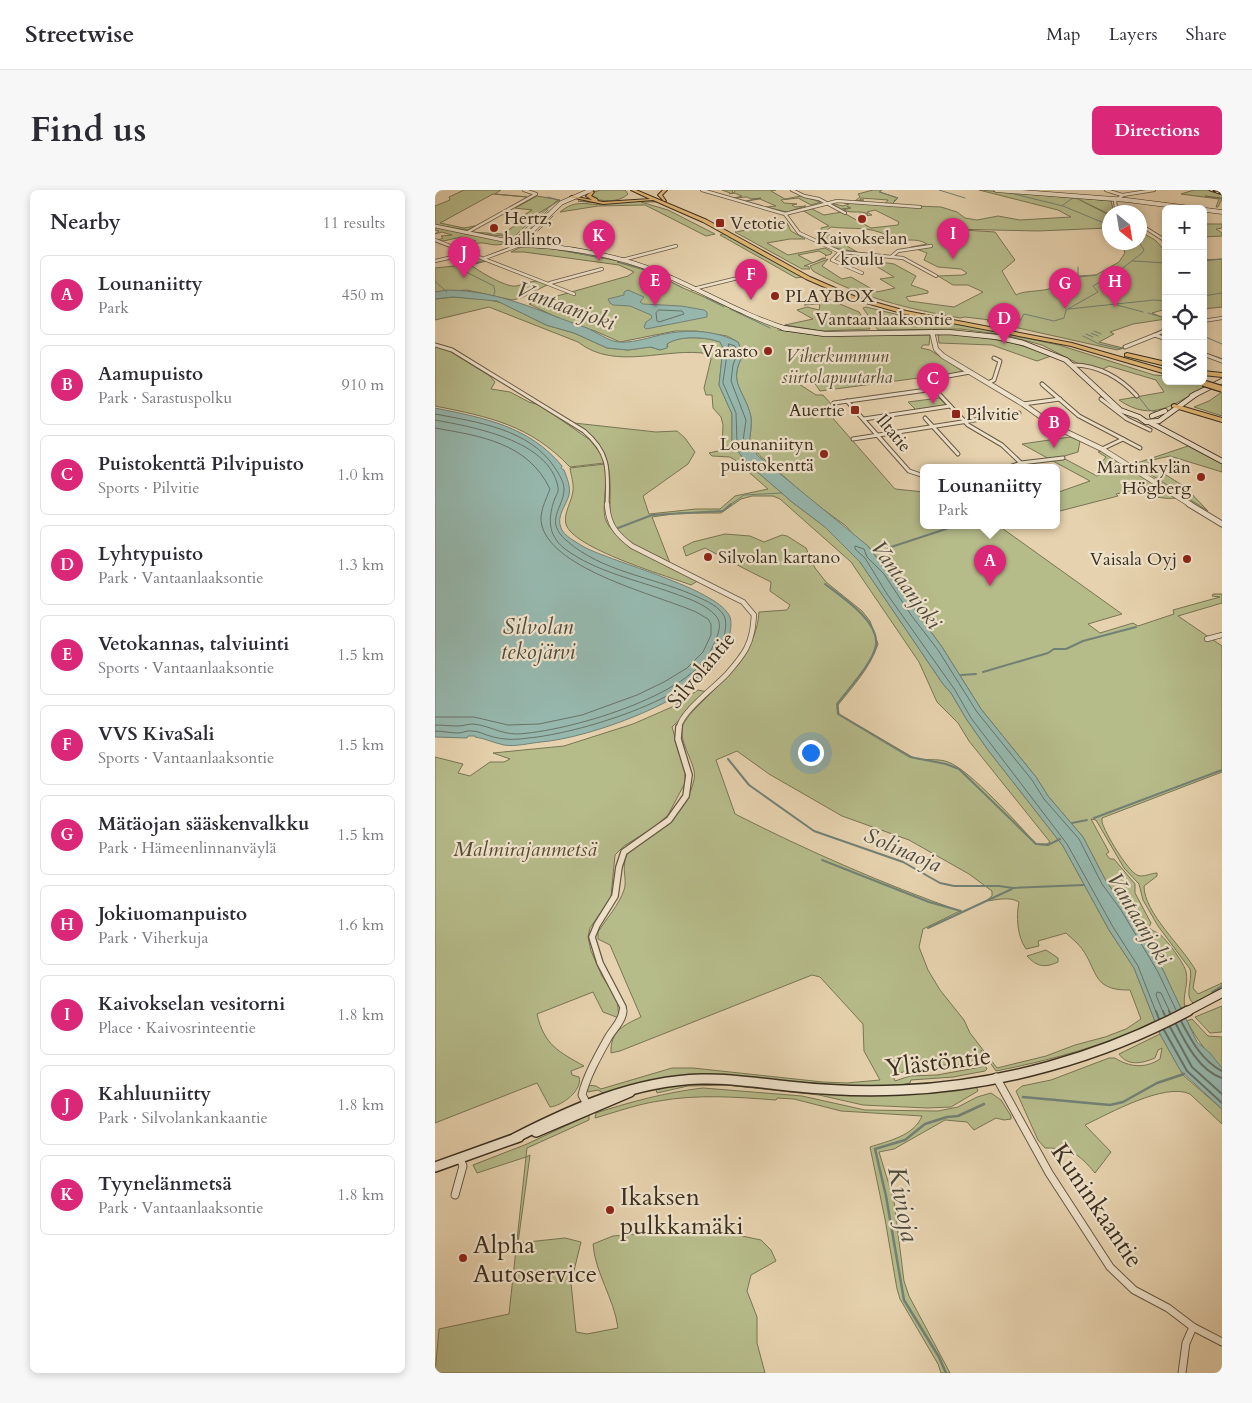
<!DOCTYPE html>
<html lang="en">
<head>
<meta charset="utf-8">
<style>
	body { margin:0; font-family:Cardo,serif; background:#f7f7f7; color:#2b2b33 }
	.controls { position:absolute; right:15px; top:15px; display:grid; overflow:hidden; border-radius:8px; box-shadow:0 2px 8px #0003 }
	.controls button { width:45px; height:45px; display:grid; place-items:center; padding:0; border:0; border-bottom:1px solid #e1e1e2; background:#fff; color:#2b2b33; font:25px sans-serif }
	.compass { position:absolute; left:667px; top:15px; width:45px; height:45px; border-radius:50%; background:#fff; box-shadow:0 2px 8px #0003; rotate:150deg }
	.you { position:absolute; left:375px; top:562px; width:18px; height:18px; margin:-12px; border:4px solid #fff; border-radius:50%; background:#1a73e8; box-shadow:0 0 0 8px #1a73e833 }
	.badge { display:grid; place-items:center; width:32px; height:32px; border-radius:50%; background:#db2777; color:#fff; font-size:16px; font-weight:700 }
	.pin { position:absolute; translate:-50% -41px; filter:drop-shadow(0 1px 2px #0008) }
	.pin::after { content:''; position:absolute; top:26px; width:18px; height:15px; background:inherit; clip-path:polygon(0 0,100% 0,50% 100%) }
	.popup { position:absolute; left:485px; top:274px; width:140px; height:65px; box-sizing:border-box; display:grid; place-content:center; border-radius:8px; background:#fff; filter:drop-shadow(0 1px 4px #0005); font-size:16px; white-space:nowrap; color:#7c7c81 }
	.popup b { font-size:19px; color:#2b2b33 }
	.popup::after { content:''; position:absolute; left:50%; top:100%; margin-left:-10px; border:10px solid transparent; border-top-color:#fff }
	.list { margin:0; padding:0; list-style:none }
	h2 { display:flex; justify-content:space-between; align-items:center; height:65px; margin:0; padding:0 20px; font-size:21px }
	h2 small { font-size:16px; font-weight:400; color:#7c7c81 }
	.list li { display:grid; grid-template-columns:32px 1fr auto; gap:15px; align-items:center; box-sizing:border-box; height:80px; margin:0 10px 10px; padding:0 10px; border:1px solid #e1e1e2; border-radius:8px }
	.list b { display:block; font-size:19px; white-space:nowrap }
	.list p { margin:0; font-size:16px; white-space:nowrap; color:#7c7c81 }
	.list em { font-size:16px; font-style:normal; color:#7c7c81 }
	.icon { flex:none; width:28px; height:28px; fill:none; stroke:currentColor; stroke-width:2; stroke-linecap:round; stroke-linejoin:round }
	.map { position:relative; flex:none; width:787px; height:1183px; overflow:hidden; border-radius:8px }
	header { display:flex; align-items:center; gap:30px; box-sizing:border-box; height:70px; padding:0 25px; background:#fff; border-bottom:1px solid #e1e1e2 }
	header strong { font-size:24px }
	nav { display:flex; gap:28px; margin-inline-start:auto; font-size:18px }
	.intro { display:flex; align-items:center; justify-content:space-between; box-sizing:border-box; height:120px; padding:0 30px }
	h1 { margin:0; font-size:35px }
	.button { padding:12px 22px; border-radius:8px; background:#db2777; color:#fff; font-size:18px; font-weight:700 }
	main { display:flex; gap:30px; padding:0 30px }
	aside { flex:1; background:#fff; border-radius:8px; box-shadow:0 2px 8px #0003 }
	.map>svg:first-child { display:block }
</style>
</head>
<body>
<header>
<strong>Streetwise</strong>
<nav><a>Map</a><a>Layers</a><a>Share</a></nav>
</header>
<div class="intro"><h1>Find us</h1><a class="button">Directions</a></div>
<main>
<aside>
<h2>Nearby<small>11 results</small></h2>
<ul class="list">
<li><span class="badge">A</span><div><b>Lounaniitty</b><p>Park</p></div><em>450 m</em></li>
<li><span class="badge">B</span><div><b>Aamupuisto</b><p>Park · Sarastuspolku</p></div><em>910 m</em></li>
<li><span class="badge">C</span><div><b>Puistokenttä Pilvipuisto</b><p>Sports · Pilvitie</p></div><em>1.0 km</em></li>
<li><span class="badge">D</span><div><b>Lyhtypuisto</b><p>Park · Vantaanlaaksontie</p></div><em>1.3 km</em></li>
<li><span class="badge">E</span><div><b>Vetokannas, talviuinti</b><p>Sports · Vantaanlaaksontie</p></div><em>1.5 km</em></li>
<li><span class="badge">F</span><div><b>VVS KivaSali</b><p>Sports · Vantaanlaaksontie</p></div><em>1.5 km</em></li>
<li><span class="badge">G</span><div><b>Mätäojan sääskenvalkku</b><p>Park · Hämeenlinnanväylä</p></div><em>1.5 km</em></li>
<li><span class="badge">H</span><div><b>Jokiuomanpuisto</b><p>Park · Viherkuja</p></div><em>1.6 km</em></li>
<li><span class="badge">I</span><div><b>Kaivokselan vesitorni</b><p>Place · Kaivosrinteentie</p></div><em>1.8 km</em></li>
<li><span class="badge">J</span><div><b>Kahluuniitty</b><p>Park · Silvolankankaantie</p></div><em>1.8 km</em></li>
<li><span class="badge">K</span><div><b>Tyynelänmetsä</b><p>Park · Vantaanlaaksontie</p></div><em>1.8 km</em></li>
</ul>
</aside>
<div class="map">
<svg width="787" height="1183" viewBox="0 0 787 1183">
	<rect width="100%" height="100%" fill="#e6d2ae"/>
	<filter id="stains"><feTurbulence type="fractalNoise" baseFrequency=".004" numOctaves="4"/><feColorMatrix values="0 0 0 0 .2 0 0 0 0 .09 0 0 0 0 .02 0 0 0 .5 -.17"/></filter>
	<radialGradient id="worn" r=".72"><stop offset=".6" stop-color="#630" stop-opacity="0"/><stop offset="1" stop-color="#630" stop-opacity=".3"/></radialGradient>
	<g fill="#b6bb8a" stroke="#787555" fill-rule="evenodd">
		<path d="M29 0H66L60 4 92 7 58 4 5 33 29 38 40 36 33 40 0 35V16L15 10 14 7Z"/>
		<path d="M165 0H190L193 4C184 13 166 12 155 7L157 3Z"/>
		<path d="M287 0H298L297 3H299L300 0H341L336 1 350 9 366 6 386 12 376 15 363 8 346 10 349 13 362 14 357 15 360 17 371 16 352 22 331 17 341 16 325 9 311 11 326 8 316 9 312 7 299 8 307 6 299 3 294 4 295 3Z"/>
		<path d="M438 0H447L445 2 463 8 456 15 506 17 522 22 530 28 542 30 563 26 585 30 636 27 623 20 544 0 641 8 674 25V43L673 38 603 41 513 39 560 42 580 70 567 81 581 105C593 98 621 105 626 89L661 85 684 72 690 63 687 53 704 52 706 42 720 50 731 62V119L717 123 731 129 698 134 675 142 679 144 664 152 688 158 682 160 552 131 555 130 530 127 525 128C473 119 424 107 378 81L375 76 393 69 387 76 407 89 416 87 442 102 460 98 445 89 459 87 431 70 459 74 481 86 476 95 493 101V103L471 107 474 111 519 117 548 102 533 95H518L503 86 528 85 532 83 526 79 503 77 489 70 492 63 476 57 492 54C481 47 470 52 458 49 453 48 449 43 444 42 430 37 411 39 396 37L392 40 395 42 394 45 422 62 400 58 381 47 387 45 386 38 394 36 367 20 375 18 389 25 407 22 436 38 463 35 464 32 440 20 432 22 437 25 429 26 424 24H433C425 20 418 24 408 20L416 18 412 16 414 18 406 19 395 13 408 16 414 14 406 12 456 16 450 14 453 10 426 8 425 10H429L420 11 425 7 423 4Z"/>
		<path d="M759 0H773L787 5V8L770 6 787 9 783 17H781L784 9 746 4Z"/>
		<path d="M102 6 125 10 104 23 79 47 47 44 61 47 36 42 67 44 87 31 81 30 97 20 80 18Z"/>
		<path d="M645 8 676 11 678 19 682 22 674 24 647 11Z"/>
		<path d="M210 10 224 12H206L233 20 280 44 271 46 210 15 163 16 125 22C142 8 151 16 170 14L143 11 168 13Z"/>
		<path d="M352 33 356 41 370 49H355L332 53 353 65 390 58 397 62 396 64 390 66 391 65 384 61 363 65 378 73 388 68H391L369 76H373L375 79H367L300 42Z"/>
		<path d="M768 34H787V38L781 39 787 43V46L768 47Z"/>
		<path d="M0 37 69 51 68 54C59 56 56 54 48 53 39 52 31 59 23 56L41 51 27 47 8 51 3 50 8 48 6 46 17 45 7 42 0 44 4 41 0 40Z"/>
		<path d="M290 43 358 81 367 87 361 88 285 45Z"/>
		<path d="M86 57 113 58 184 71 182 72 216 82 248 98 345 139 389 145H495L494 155H488L486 158 495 160 529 182 385 201C375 185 368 181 350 185L381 205H388L397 215 388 217 460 299 489 302V335H566L564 336 687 424 653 434 665 443 698 433 703 436 739 424 738 420 785 407 777 406 778 404H787V413L743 426 787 456V582L667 628V632C670 643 692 680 702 685 708 688 716 683 722 683V686L709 696C709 723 748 757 761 781L758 798 763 804 787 793V799L758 813C749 805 758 791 755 779L723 736 708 710 704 694 689 678 661 630 656 629 674 662 671 664 675 669H679L700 694V703L716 733 714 737C717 741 719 741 723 743 730 747 750 774 751 782 754 794 747 805 750 817L746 819 728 780 690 717 671 691 648 647 613 606 601 587 546 519 507 457 444 370 433 356 423 350 411 336 377 311 329 269C322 265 321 258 314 254 315 245 317 236 316 227 310 200 292 194 308 165L303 152 292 146 261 141H240L185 152 160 141 131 132 94 114 193 86 199 82 184 75 89 62H76Z"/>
		<path d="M42 67 51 71 36 75C43 81 72 98 81 96 96 93 98 88 114 94L86 108 77 110 32 100 0 102V78L20 76 21 73H26Z"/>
		<path d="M787 69V117L768 119V70Z"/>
		<path d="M18 107 50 109 68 113 111 135 139 143 172 158 193 160 215 157 225 160 233 157 232 154C244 145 271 147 285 152L288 158 284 195 297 224V253L311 272 357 312 390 337 425 372 508 494 516 503 532 530 553 560 628 656 674 740 699 778 720 831C674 855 612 871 561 881L546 860V868L552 879 550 881 518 887 476 890 475 893 459 897 414 896 301 887 170 904 163 900 153 902 152 895 161 896 166 899 237 878H258L388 892 412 893 445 890 429 861 428 834 385 787 377 785 185 861 176 863C175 841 189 835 206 827L175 755 163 749V742C171 729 184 715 189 700 193 688 184 674 195 660 199 655 208 651 214 647 237 632 252 618 259 590 263 574 242 553 248 535 253 525 262 517 270 509 294 484 322 459 324 422L352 420 355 415 335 401 336 392 312 380 270 358 251 366 248 357 258 352 290 344 315 346 329 352 347 345 352 346 371 358 380 378 391 392 427 421 435 431 443 454C435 478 418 496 403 515L404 524 479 568C490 571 503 568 513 572 534 579 584 635 601 654H612L615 652 534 551 523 533 502 512 484 472 416 372 345 309 338 306H317L306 309 286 323H244L217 327 235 373C221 366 187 352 180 340 174 331 175 320 175 311 176 272 173 255 139 233L221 242 242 241 250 248 260 262 253 274 208 306 214 324 261 319H285L300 306 333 299 300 270 295 267 277 266 274 263 287 260 288 235 286 227 278 218 277 205H271L269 198 276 169 274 164C232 156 181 182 143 152L54 117 0 130V109ZM302 561 334 584 407 626 474 650 534 684 557 701V706L551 711C562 710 574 706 584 712 581 726 582 746 591 759L604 756 603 751 631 743C635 747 639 750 643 754 664 777 654 801 695 800L706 829 691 839 670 847 640 855 611 866 562 878 535 843 529 830 505 800 493 780 484 757 488 739 525 721C448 694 373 661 300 624L281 570ZM515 874 546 877 502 885 475 886 460 891 457 884Z"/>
		<path d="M393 109 424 122 435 139 387 141 350 135 378 129 362 120 372 117 384 120 385 115 383 114 369 115Z"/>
		<path d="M431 117 506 135 518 133 624 155 719 185 731 186V191H749L772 196C739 213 719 234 684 210L729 202 721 190 674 176 666 180 644 174 607 155 570 145 526 139 443 140 428 118Z"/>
		<path d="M512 144C550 147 580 151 616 166L602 171 557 155 504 153 503 145Z"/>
		<path d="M0 156 13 160 55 186 60 192 56 199 75 202 94 212 105 215 155 250 167 265 169 273 135 277C95 235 55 227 0 216Z"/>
		<path d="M787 202V226L759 217 774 211Z"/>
		<path d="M504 208 511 215 481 220 473 212Z"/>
		<path d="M635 247 645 251 643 262 616 270 587 254Z"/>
		<path d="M753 256 787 274V282L735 266 713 271 715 275 750 297 773 321 699 274Z"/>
		<path d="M666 261 735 304 741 308C719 311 706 297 681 304L683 306 621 322V303L655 291 618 271 630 269 662 286 678 280 667 272 671 267 663 262Z"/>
		<path d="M170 274C173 292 167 314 170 328 177 354 239 378 264 390L256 395C232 386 137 358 131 334 128 324 137 311 138 301 139 294 136 285 135 278Z"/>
		<path d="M263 500 273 502 237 537 250 582V593L233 625 221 636 189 656 180 665 176 707 155 738 153 747 156 761 167 786 182 809 184 828 168 822 158 802 102 824C109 855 124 862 149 876L136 881 137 885 144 887C148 900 127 916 115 917L102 893 0 933V567L28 574 23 583 35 586 55 572H69L75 569 58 563 129 556 198 534 237 517Z"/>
		<path d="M611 760 623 768V772C610 778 602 777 592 766Z"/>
		<path d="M787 816V842L775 843 760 827Z"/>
		<path d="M757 829 773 846 787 847V878C772 863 762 850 752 831Z"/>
		<path d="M725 844 748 885 787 919V934L755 904C730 892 673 924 650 935L676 962 660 983C644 964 636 958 610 958L603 950 581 901 587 896 616 890 674 868H680C694 877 710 879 725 869L727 858 723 860 720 868C708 873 693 877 684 864Z"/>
		<path d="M270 892 377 901 541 896 543 901 516 917 492 918 428 915 384 905 291 895 253 896 222 903 221 900 239 895Z"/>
		<path d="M268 898 367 906 430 920 503 921 523 917 542 907 556 903 566 910 576 926V929L569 930 561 928 539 940 532 932 510 930 459 959 444 962 459 1011 469 1091 474 1106 515 1183H506L503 1174 465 1109 462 1099 450 1029 435 957C453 951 479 946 487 926L406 921 359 909 342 908 341 910C301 907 263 904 224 911 203 914 181 922 160 928L161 923C195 912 232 902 268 898Z"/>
		<path d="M154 925V930L92 958 91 967 95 965 83 1053 130 1048 146 1052 136 1093 141 1142 152 1144 183 1138C179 1108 160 1083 158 1054L178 1046 289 1037 307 1046 326 1050 336 1060 341 1071 316 1085 312 1101 322 1127V1153L330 1183H0L4 1139 74 1124 91 967 42 983 38 975 92 954Z"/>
	</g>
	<g fill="#96b7ad" stroke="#728175">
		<path d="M12 100C68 101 102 121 152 138 161 142 174 151 183 152 196 153 209 149 221 146 248 139 278 139 303 152L308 165C292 193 310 200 316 227 317 236 315 245 314 254L319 257 322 265 433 356 507 457 546 519 601 587 613 606 648 647 671 691 690 717 728 780 762 852 775 863 787 878V919L745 880 725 844 699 778 674 740 628 656 553 560 532 530 516 503 508 494 425 372 390 337 357 312 311 272 297 253V224L284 195 288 158 285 152C271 147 245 145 232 154V158L225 160 216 157 193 160 172 158 139 143 111 135 62 111 18 107 0 109V102Z"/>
		<path d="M193 100 209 107 205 112 208 114 246 116 269 120 272 122V127L211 139 209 137 211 132 217 128 216 125 195 116 178 115 175 113 173 109 189 105V102Z"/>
		<path d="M0 218C49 228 94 236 127 276L126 278 129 280C132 288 136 297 134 305 131 316 121 326 126 338 129 346 141 352 149 357 180 373 279 398 294 425 297 430 296 437 295 443 292 453 291 462 285 471 257 511 154 548 106 552 95 553 80 557 69 555 59 553 49 548 40 547V546H33L32 548 0 547Z"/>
	</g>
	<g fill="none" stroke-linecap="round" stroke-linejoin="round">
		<g stroke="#687366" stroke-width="1">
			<path d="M224 120 247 121 249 124 224 132 222 131 221 123Z"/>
			<path d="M294 154 300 156 302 164 298 175 296 191 311 230 307 258 302 252 301 223 288 193Z"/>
			<path d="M0 224C42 232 95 239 120 278 124 284 129 292 129 299 129 318 108 331 132 351 166 381 216 387 256 404 267 409 281 414 288 424 293 431 290 443 288 450 286 455 285 460 282 464 260 509 141 544 93 548 80 550 68 550 55 546 50 545 44 541 37 541 32 540 28 543 23 543 15 543 8 541 0 541"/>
			<path d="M0 230C38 237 114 250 123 297 124 301 122 304 120 308 113 327 112 345 130 359 161 382 202 390 238 403 252 408 271 414 281 426 289 435 281 449 277 458 258 506 130 542 82 544 65 544 53 535 38 534 33 534 28 536 23 536 15 536 8 535 0 535"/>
			<path d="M0 238C46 246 93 253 115 299 111 310 103 324 107 336 119 380 222 405 261 422L273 429 276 434V445L268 462 252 478 229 492 202 505 147 525 104 534 73 535 39 527H0"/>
			<path d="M721 822 703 776 678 737 632 654 536 528 520 500 452 404 430 368 420 359V356L429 359 432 367 449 384 476 425 503 460 542 522 597 590 609 609 644 649 667 694 686 720 723 782 741 820"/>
			<path d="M728 822 721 805 722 802 726 803 735 822"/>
		</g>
		<g stroke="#687366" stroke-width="2">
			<path d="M721 821 724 829"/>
			<path d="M728 821 730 826"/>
			<path d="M734 821 735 823"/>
			<path d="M746 831C756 850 767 871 787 881"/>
			<path d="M741 834C751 854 765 881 787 888"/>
			<path d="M735 837 757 877 787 904"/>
			<path d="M729 840 752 881 787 913"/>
		</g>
		<g stroke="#728175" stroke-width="1">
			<path d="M447 0 444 2 463 8 459 11"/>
			<path d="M504 0 530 8"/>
			<path d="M575 3 628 16 674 35"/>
			<path d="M628 15 639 7"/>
			<path d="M100 29 123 10 113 7"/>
			<path d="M103 41 118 26"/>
			<path d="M89 45 113 20"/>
			<path d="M78 47 83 46 99 30"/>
			<path d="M120 59 167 68"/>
			<path d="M50 70 25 79 59 96"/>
			<path d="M698 71 731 73"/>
			<path d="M768 71 787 69"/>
			<path d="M183 72 216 81 248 98"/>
			<path d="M643 77V86L661 85"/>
			<path d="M0 92 2 93"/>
			<path d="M3 94 12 102"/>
			<path d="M58 106 60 102 59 97"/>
			<path d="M768 106 787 103"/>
			<path d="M271 108 289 117"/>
			<path d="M682 115 708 122"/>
			<path d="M295 119 335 138"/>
			<path d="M634 119 719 110 731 111"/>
			<path d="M713 123 730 128"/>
			<path d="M585 131 589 124 619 131 629 128 631 120 663 102 658 96 684 81 707 63 709 60 704 52"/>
			<path d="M343 140 388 146"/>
			<path d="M659 141 666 144"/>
			<path d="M656 143 663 146"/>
			<path d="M651 144 658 147"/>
			<path d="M648 146 664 154 686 159"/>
			<path d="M768 146 787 154"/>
			<path d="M703 206 714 220 721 222"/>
			<path d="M295 315 309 305 347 303"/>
		</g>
		<g stroke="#728175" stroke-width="2">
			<path d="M183 338 217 325 288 321 296 314"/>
			<path d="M453 358 523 335"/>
			<path d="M390 394C407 407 444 431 441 455 438 473 413 499 402 514L403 524 475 567 511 574 524 579 601 654 613 655 625 649"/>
			<path d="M548 482 613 463 619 459H631L648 451 701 437"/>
			<path d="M526 485 541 484"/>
			<path d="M293 569 314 595 379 641 468 672 505 693 519 696H564L578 698 649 695"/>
			<path d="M659 628 787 580"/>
			<path d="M637 633 652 630"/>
			<path d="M387 670 494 712 526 721"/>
			<path d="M493 738 577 699"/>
			<path d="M777 802 787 796"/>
		</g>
		<g stroke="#728175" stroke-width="2.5">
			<path d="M588 907 675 915 688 912 722 893 749 884"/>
			<path d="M511 1183 504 1167 469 1110 451 1006 440 959 470 950 490 934 512 927 523 926 549 914"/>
		</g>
		<g stroke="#665844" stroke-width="4">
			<g id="minor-far4">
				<path d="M267 0 350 24 364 43 405 62 468 68 501 86"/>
				<path d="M357 0 369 6 384 9 410 23"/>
				<path d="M671 0 687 5"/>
				<path d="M687 22 681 18 680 11 688 5 719 0"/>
				<path d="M350 24 402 11 485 17"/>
				<path d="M704 34 731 51"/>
				<path d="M31 43 101 4 89 0"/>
				<path d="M0 50 139 104"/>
				<path d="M405 62 397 70 427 83"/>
				<path d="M456 67 463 61 496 56"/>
				<path d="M50 68 85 55"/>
				<path d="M187 70 241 56"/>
				<path d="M0 71 35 63"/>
				<path d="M115 93 167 79"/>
				<path d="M258 99 311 86"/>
				<path d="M768 131 787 128"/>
			</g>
		</g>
		<g stroke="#665844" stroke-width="5">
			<g id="minor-far3">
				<path d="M731 140 720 145 731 149"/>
				<path d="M0 155 17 160 149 241C176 264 173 282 172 315"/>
				<path d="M690 157 720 145"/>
				<path d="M768 164 787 171"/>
				<path d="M638 175C663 175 686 188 702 206"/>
				<path d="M535 182 491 190 533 235 567 255 586 273"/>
				<path d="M553 193 559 190 565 171 559 168"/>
				<path d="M607 194 644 226 705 258"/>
				<path d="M666 209 692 229 715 240"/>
				<path d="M412 211 474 281 489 286"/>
				<path d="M399 213 499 199"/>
				<path d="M588 214 625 209"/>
				<path d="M490 228 523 264"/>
				<path d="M429 229 515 216"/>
				<path d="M418 249 584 223"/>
				<path d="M667 259 688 249"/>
				<path d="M574 277 586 273 628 268"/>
			</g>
		</g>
		<g stroke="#665844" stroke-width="6">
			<g id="minor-far2">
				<path d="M172 314C173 334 181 344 197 356L308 412 319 425C318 437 317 448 311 459 306 468 299 476 292 484 281 496 245 523 244 538"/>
				<path d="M772 449 787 445"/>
			</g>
		</g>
		<g stroke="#665844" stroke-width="8">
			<path id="minor-far1" d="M188 822V817L165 773 157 747 162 735 180 706 184 677 189 662 234 630 251 606 254 585 243 549 244 537"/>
		</g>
		<g stroke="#665844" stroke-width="9">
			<g id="minor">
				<path d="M561 887 614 983 675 1077 699 1100 733 1118 758 1137 787 1152"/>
				<path d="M153 916 147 905C152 885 163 866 173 848 178 839 187 832 188 821"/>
				<path d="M20 1005 28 976 25 968"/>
				<path d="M747 1183 751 1153 758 1137"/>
			</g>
		</g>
		<g stroke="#665844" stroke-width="4.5">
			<path id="tertiary-far2" d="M0 36 78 52"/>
		</g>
		<g stroke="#665844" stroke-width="6">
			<path id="tertiary-far1" d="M497 142 501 159 508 166 588 214 619 236 667 259 756 315"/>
		</g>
		<g stroke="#665844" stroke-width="7">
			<path id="tertiary" d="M754 314 787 334"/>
		</g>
		<g stroke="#3b2f20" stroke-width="5">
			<g id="secondary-far3">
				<path d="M561 0 692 10 787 22"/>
				<path d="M84 50 95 43 126 13 156 0"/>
				<path d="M78 52 81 55C125 55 182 65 223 82 267 100 307 125 352 139"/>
			</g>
		</g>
		<g stroke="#3b2f20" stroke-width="6">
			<g id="secondary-far2">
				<path d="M348 138 390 144 513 142 562 147 588 153 631 170 685 220 704 227 711 232 724 231 761 204"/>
				<path d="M757 206 787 191"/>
				<path d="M717 226 730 221"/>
				<path d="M716 233 787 271"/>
			</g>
		</g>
		<g stroke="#3b2f20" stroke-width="10">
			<path id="secondary-far1" d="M751 822 787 803"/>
		</g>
		<g stroke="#3b2f20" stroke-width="12">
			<g id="secondary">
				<path d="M101 942 195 902"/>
				<path d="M80 948C139 918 199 891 266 889 295 888 324 893 353 896 390 900 429 902 466 900 564 896 667 867 753 821"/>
				<path d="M0 977 84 947"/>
			</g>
		</g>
		<g stroke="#3b2f20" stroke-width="2">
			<g id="trunk">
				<path d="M196 0H201L272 30 375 87 421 107 471 121 637 153 731 180V184L636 156 470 124 417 109 371 89 268 32 218 10 168 14 135 7 137 6 157 10 151 6 157 1 159 2 156 6 162 9 163 11 168 12 215 9Z"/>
				<path d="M228 0H232L227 5 231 11H229L223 5Z"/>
				<path d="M692 163 731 172V176L690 166V164Z"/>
				<path d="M768 181 787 183V187L768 185Z"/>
				<path d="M739 214 787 228V232L737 217V215Z"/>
			</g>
		</g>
		<use href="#minor-far4" stroke="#efe2ca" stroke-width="2.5"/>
		<use href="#minor-far3" stroke="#efe2ca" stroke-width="3"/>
		<use href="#minor-far2" stroke="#efe2ca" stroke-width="4.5"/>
		<use href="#minor-far1" stroke="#efe2ca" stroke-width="5.5"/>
		<use href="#minor" stroke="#efe2ca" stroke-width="7"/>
		<use href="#tertiary-far2" stroke="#efe2ca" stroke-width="3"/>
		<use href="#tertiary-far1" stroke="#efe2ca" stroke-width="4.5"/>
		<use href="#tertiary" stroke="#efe2ca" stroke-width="5"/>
		<use href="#secondary-far3" stroke="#efe2ca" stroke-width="4"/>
		<use href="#secondary-far2" stroke="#efe2ca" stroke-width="4.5"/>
		<use href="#secondary-far1" stroke="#efe2ca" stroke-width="8"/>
		<use href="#secondary" stroke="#efe2ca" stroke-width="9"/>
		<use href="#trunk" fill="#e3b977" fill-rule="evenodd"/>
		<g stroke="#3b2f20" stroke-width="2.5">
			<path id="rail" d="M775 0 787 4"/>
		</g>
		<use href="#rail" stroke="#efe2ca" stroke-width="1" stroke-dasharray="3" stroke-linecap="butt"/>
		<g stroke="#3b2f20" stroke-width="8" stroke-linecap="butt">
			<path id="trunk-bridge" d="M768 193 787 199"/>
		</g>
		<use href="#trunk-bridge" stroke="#e3b977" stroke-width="5.5"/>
	</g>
	<g fill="#8f2418" stroke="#efe2ca" stroke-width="2">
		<circle cx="427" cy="29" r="5"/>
		<rect x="280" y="28" width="10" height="10" rx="2.5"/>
		<circle cx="59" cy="38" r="5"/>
		<circle cx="340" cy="106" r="5"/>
		<circle cx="333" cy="161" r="5"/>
		<rect x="415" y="215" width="10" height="10" rx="2.5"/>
		<rect x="516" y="219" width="10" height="10" rx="2.5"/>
		<circle cx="389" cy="264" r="5"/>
		<circle cx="766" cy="287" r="5"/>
		<circle cx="273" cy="367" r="5"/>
		<circle cx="752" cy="369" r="5"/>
		<circle cx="175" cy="1020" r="5"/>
		<circle cx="28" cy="1068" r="5"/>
	</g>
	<g text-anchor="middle" stroke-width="4.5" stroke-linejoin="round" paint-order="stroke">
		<g font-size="18" fill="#3b2f20" stroke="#efe2ca" text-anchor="start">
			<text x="69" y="34">Hertz,<tspan x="69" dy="21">hallinto</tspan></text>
			<text x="295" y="39">Vetotie</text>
			<text x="427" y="54" text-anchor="middle">Kaivokselan<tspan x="427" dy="21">koulu</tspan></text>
			<text x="350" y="112">PLAYBOX</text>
			<text x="323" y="167" text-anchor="end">Varasto</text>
			<text x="410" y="226" text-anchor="end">Auertie</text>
			<text x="531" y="230">Pilvitie</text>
			<text x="379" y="260" text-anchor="end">Lounaniityn<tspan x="379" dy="21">puistokenttä</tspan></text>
			<text x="756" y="283" text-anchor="end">Martinkylän<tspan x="756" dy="21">Högberg</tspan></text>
			<text x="283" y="373">Silvolan kartano</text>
			<text x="742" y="375" text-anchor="end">Vaisala Oyj</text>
		</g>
		<g font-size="18" fill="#3b2f20" stroke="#efe2ca">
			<text x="449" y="135">Vantaanlaaksontie</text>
			<text transform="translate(459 243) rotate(50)" y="6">Iltatie</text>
		</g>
		<g font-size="18" font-style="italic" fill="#544b35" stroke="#efe2ca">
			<text x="402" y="172">Viherkummun<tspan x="402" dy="21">siirtolapuutarha</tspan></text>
		</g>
		<g font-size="21" fill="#3b2f20" stroke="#efe2ca">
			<text transform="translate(266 480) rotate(-50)" y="7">Silvolantie</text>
		</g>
		<g font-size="21" font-style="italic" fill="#544b35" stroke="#efe2ca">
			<text x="90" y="666">Malmirajanmetsä</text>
		</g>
		<g font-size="22" font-style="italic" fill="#4d4a3c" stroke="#efe2ca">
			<text transform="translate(131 115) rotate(20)" y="8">Vantaanjoki</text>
			<text transform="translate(472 394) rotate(54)" y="8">Vantaanjoki</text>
			<text x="103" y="444">Silvolan<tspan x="103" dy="25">tekojärvi</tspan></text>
			<text transform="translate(468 659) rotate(23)" y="8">Solinaoja</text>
			<text transform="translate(705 728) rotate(59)" y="8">Vantaanjoki</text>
		</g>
		<g font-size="25" fill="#3b2f20" stroke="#efe2ca">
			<text transform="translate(503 871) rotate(-7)" y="9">Ylästöntie</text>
			<text transform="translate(663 1015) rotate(56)" y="9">Kuninkaantie</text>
		</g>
		<g font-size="25" fill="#3b2f20" stroke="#efe2ca" text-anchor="start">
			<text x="185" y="1015">Ikaksen<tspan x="185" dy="29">pulkkamäki</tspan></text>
			<text x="38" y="1063">Alpha<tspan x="38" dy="29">Autoservice</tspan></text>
		</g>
		<g font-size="26" font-style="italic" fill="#4d4a3c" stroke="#efe2ca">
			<text transform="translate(469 1014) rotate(79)" y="9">Kivioja</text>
		</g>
	</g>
	<rect width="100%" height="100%" filter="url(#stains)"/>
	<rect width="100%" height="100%" fill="url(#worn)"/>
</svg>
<div class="controls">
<button>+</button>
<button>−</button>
<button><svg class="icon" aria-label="locate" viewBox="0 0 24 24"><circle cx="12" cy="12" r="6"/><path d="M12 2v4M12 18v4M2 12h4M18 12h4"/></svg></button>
<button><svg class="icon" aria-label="layers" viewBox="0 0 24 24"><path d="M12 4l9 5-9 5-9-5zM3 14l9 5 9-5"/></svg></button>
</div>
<svg class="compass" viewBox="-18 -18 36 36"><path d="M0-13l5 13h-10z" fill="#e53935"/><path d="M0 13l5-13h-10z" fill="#7c7c81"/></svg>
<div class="you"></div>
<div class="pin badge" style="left:555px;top:396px">A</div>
<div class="popup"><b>Lounaniitty</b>Park</div>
<div class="pin badge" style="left:619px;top:258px">B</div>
<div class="pin badge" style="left:498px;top:214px">C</div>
<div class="pin badge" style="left:569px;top:154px">D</div>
<div class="pin badge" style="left:220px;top:116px">E</div>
<div class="pin badge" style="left:316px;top:110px">F</div>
<div class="pin badge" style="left:630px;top:119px">G</div>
<div class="pin badge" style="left:680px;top:117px">H</div>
<div class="pin badge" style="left:518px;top:69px">I</div>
<div class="pin badge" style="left:29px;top:88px">J</div>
<div class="pin badge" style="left:164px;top:71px">K</div>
</div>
</main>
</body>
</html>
